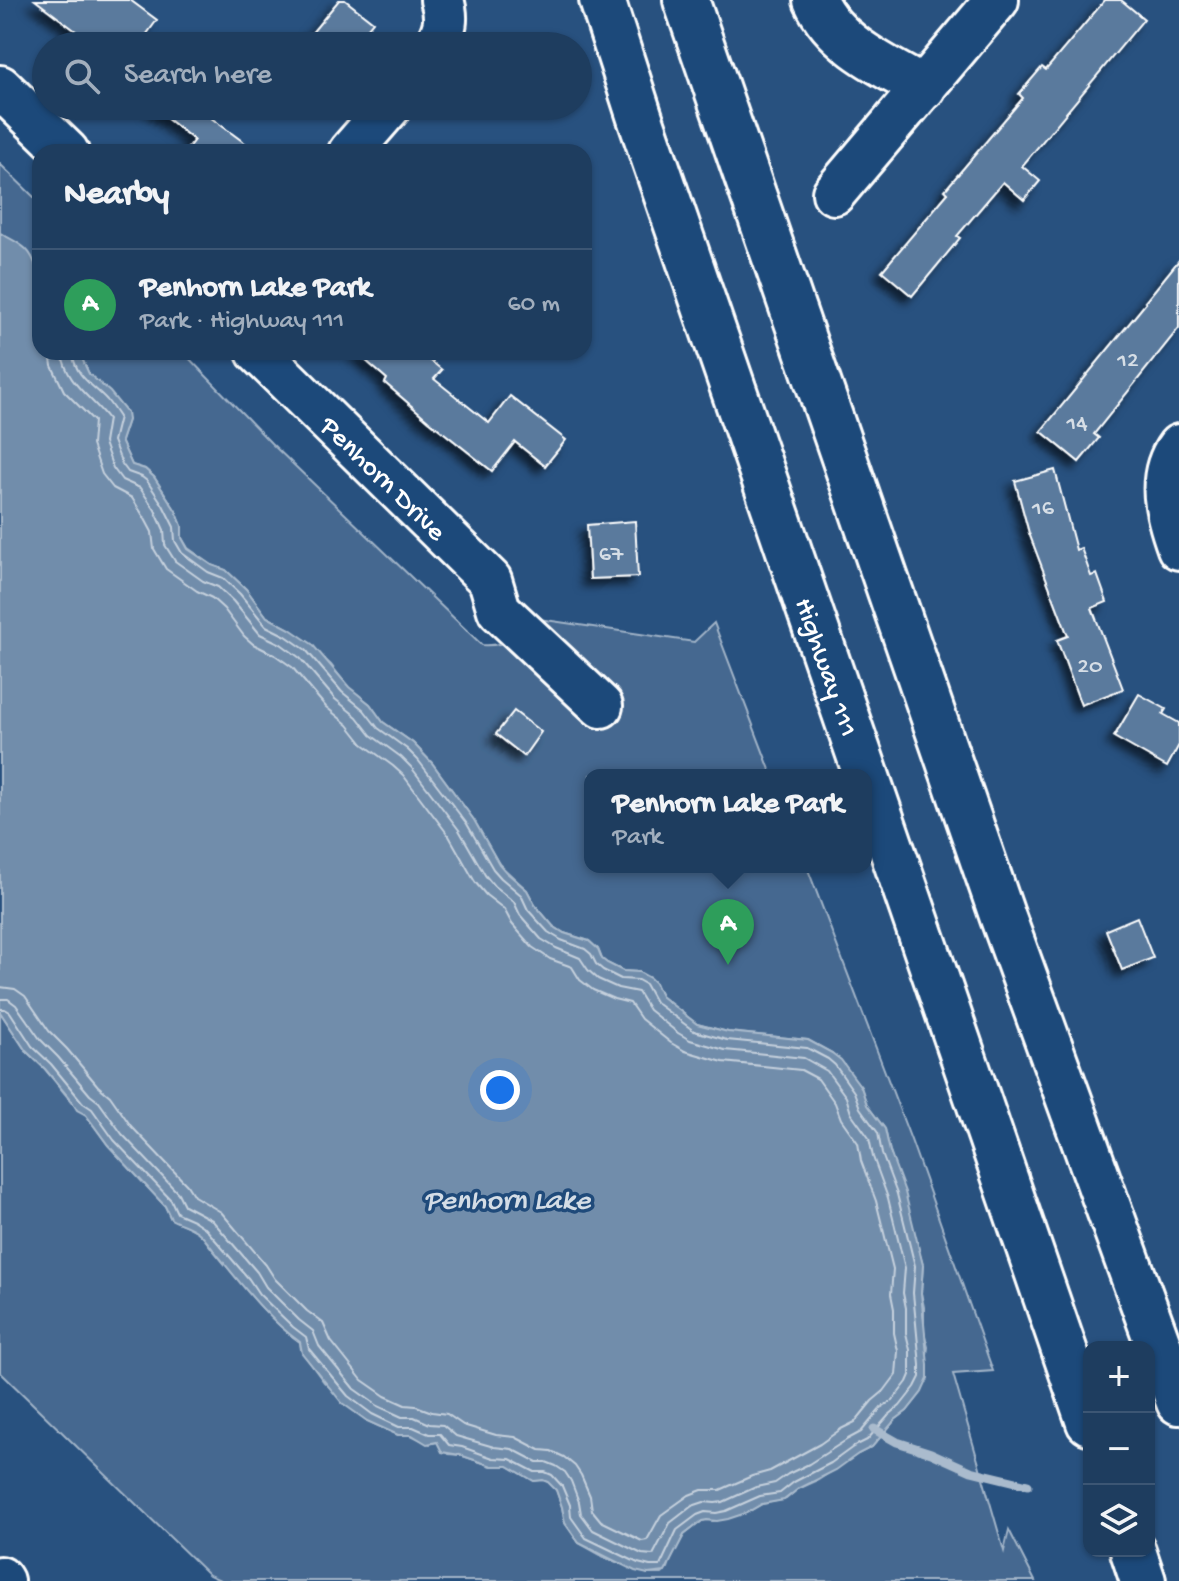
<!DOCTYPE html>
<html lang="en">
<head>
<meta charset="utf-8">
<style>
	body { margin:0; font-family:"Gochi Hand",sans-serif; background:#2b4868; color:#f1f3f6 }
	.controls { position:absolute; right:24px; bottom:24px; display:grid; overflow:hidden; border-radius:16px; box-shadow:0 2px 6px #0004 }
	.controls button { width:72px; height:72px; display:grid; place-items:center; padding:0; border:0; border-bottom:2px solid #3c5674; background:#1e3d5f; color:#f1f3f6; font:40px sans-serif }
	.you { position:absolute; left:500px; top:1090px; width:28px; height:28px; margin:-20px; border:6px solid #fff; border-radius:50%; background:#1a73e8; box-shadow:0 0 0 12px #1a73e833 }
	.badge { display:grid; place-items:center; width:52px; height:52px; border-radius:50%; background:#ff9aa2; color:#fff; font-size:26px; font-weight:700 }
	.pin { position:absolute; translate:-50% -66px; filter:drop-shadow(0 2px 4px #0008) }
	.pin::after { content:''; position:absolute; top:42px; width:28px; height:24px; background:inherit; clip-path:polygon(0 0,100% 0,50% 100%) }
	.popup { position:absolute; left:584px; top:769px; width:288px; height:104px; box-sizing:border-box; display:grid; place-content:center; border-radius:16px; background:#1e3d5f; filter:drop-shadow(0 2px 6px #0005); font-size:26px; white-space:nowrap; color:#a1aebd }
	.popup b { font-size:30px; color:#f1f3f6 }
	.popup::after { content:''; position:absolute; left:50%; top:100%; margin-left:-16px; border:16px solid transparent; border-top-color:#1e3d5f }
	.list { margin:0; padding:0; list-style:none }
	h2 { display:flex; justify-content:space-between; align-items:center; height:104px; margin:0; padding:0 32px; font-size:34px }
	h2 small { font-size:26px; font-weight:400; color:#a1aebd }
	.list li { display:grid; grid-template-columns:52px 1fr auto; gap:24px; align-items:center; box-sizing:border-box; height:112px; padding:0 32px; border-top:2px solid #3c5674 }
	.list b { display:block; font-size:30px; white-space:nowrap }
	.list p { margin:0; font-size:26px; white-space:nowrap; color:#a1aebd }
	.list em { font-size:26px; font-style:normal; color:#a1aebd }
	.icon { flex:none; width:44px; height:44px; fill:none; stroke:currentColor; stroke-width:2; stroke-linecap:round; stroke-linejoin:round }
	.map { position:relative; flex:none; width:1179px; height:1581px; overflow:hidden }
	.search { position:absolute; background:#1e3d5f; box-shadow:0 2px 6px #0004; left:32px; top:32px; width:560px; height:88px; display:flex; align-items:center; gap:20px; box-sizing:border-box; padding:0 28px; border-radius:44px; color:#a1aebd; font-size:30px }
	.panel { position:absolute; background:#1e3d5f; box-shadow:0 2px 6px #0004; left:32px; top:144px; width:560px; height:216px; border-radius:24px }
	.map>svg:first-child { display:block }
</style>
</head>
<body>
<div class="map">
<svg width="1179" height="1581" viewBox="0 0 1179 1581">
	<defs>
		<filter id="shadow"><feDropShadow dx="-7" dy="7" stdDeviation="4" flood-color="#0009"/></filter>
	</defs>
	<rect width="100%" height="100%" fill="#28517f"/>
	<filter id="ink" filterUnits="userSpaceOnUse"><feTurbulence type="fractalNoise" baseFrequency=".0125" numOctaves="2"/><feDisplacementMap in="SourceGraphic" scale="16" xChannelSelector="R" yChannelSelector="G"/><feConvolveMatrix kernelMatrix="1 2 1 2 8 2 1 2 1" color-interpolation-filters="sRGB"/></filter>
	<g filter="url(#ink)">
		<g fill="#446890" stroke="#a2b4c8" stroke-width="2">
			<path d="M0 164 40 203V272L37 270C32 253 15 242 0 233Z"/>
			<path d="M79 352H183L271 443 482 645C509 647 519 635 539 619L694 642 714 623 772 775H590V867H807L911 1140 993 1371 953 1374 1004 1551 1009 1530 1035 1581H222L209 1575 0 1372V1012L26 1051 45 1069 74 1105 86 1115 108 1145 165 1206 171 1219C180 1224 191 1226 199 1233 205 1238 209 1246 215 1252 240 1282 268 1320 300 1342L301 1350 324 1382 367 1421 398 1435H411L430 1444 437 1442 449 1454 460 1455 492 1466H508L534 1481 543 1480 548 1482 556 1490 562 1507 565 1523 579 1543 606 1558 648 1574H662L668 1568 672 1556 684 1535 702 1521 707 1520 713 1521 746 1513 762 1504 786 1499 798 1489 818 1480 858 1454 872 1447 895 1420 907 1411 922 1392 928 1347 924 1332V1307L921 1293 923 1265 890 1152 885 1129 867 1105 861 1087 832 1053 808 1040 728 1032 697 1024 660 996 655 983 639 972 623 971 607 963 602 959 598 949 589 941 564 933 553 926 535 905 527 890 499 864 474 820 432 763 413 743 383 722 370 704 348 687 331 665 290 629 267 617 246 589 226 570 212 565 188 548 182 538V526L176 511 154 477 145 469 132 465 121 441 128 420 89 374Z"/>
		</g>
		<path fill="#718dab" stroke="#aabbcd" stroke-width="2" d="M0 233C20 244 31 247 37 270L40 272V352H79L89 374 110 392 127 413 128 420 121 441 132 465 145 469 154 477 176 511 182 526V538L188 549 212 565 226 570 246 589 267 617 290 629 312 644 349 687 370 704 383 722 413 743 432 763 474 820 499 864 506 872 527 890 535 905 553 926 564 933 589 941 598 949 602 959 607 963 623 971 639 972 650 978 655 983 661 996 697 1024 728 1032 808 1040 832 1053 841 1060 861 1087 867 1105 885 1129 890 1152 905 1192 923 1265 921 1293 928 1365V1379L922 1392 907 1411 895 1420 872 1447 858 1454 836 1470 798 1489 784 1500 762 1504 746 1513 728 1519 717 1521 707 1520 702 1521 684 1535 665 1572 648 1574 635 1571 579 1543 565 1523 562 1507 556 1490 548 1482 543 1480 534 1481 508 1466H492L460 1455 442 1452 437 1442 427 1444 412 1435H398L367 1421 342 1403 302 1353 300 1342C267 1319 240 1282 215 1252 210 1246 205 1238 199 1233 191 1226 180 1224 171 1219L165 1206 108 1145 86 1115 77 1110 71 1100 45 1069 26 1051 0 1012Z"/>
		<g fill="none" stroke-linecap="round" stroke-linejoin="round">
			<g stroke="#c6d1dd" stroke-width="2">
				<path d="M0 987 15 989 25 996 49 1031 67 1049 98 1086 110 1096 131 1126 187 1185 194 1196 221 1212 266 1265 275 1279 307 1311 323 1323 331 1341 362 1380 385 1396 405 1405 416 1406 432 1412 447 1414 463 1425 496 1435 515 1437 540 1450 551 1451 564 1457 575 1466 581 1475 590 1496 592 1510 601 1521 642 1541 647 1540 661 1515 689 1495 702 1490H720L752 1476 770 1471 820 1444 841 1429 855 1422 872 1401 884 1391 896 1375 898 1351 894 1333V1309L891 1294 893 1269 876 1201 861 1161 858 1143 841 1119 835 1103 818 1079 801 1070 723 1062 685 1051 671 1043 641 1019 630 1003 614 999 593 990 580 980 572 967 550 959 532 947 512 924 504 909 486 895 475 882 449 836 403 775 393 766 363 744 348 725 326 707 292 667 275 655 253 644 244 636 224 609 212 598 197 591 166 569 154 549 152 532 144 517 132 498 113 488 102 474 92 445 94 421 64 391 52 366 50 352"/>
				<path d="M0 999H8L16 1005 40 1039 58 1057 90 1095 99 1102 122 1134 178 1193 184 1205 212 1220 257 1272 266 1287 299 1320 313 1331 319 1346 354 1389 378 1406 402 1417H414L430 1424 443 1425 456 1436 494 1447 512 1449 537 1462H546L556 1466 565 1472 571 1481 579 1502 581 1514 593 1530 642 1554 653 1555 670 1523 692 1506 704 1502 715 1503 723 1502 756 1487 775 1483 788 1474 809 1464 848 1439 861 1432 882 1407 893 1400 907 1382 910 1375V1350L906 1333V1308L903 1293 905 1268 888 1198 873 1157 869 1138 851 1113 846 1097 827 1071 804 1058 725 1050 690 1040 678 1033 649 1010 638 992 618 988 598 979 588 970 580 958 556 948 541 939 520 915 514 902 494 886 485 875 459 830 411 767 401 757 371 735 357 717 335 699 300 658 281 644 260 634 233 601 218 587 203 581 175 561 165 545 164 530 155 510 140 488 122 480 113 468 104 443 108 419C91 396 65 383 62 352"/>
				<path d="M0 1009H5L10 1012 32 1046 51 1064 83 1103 92 1109 114 1140 171 1200 177 1213 193 1220 205 1228 249 1279 259 1294 293 1327 306 1337 309 1349 348 1396 372 1414 399 1427H413L429 1434H440L449 1445 462 1447 493 1458 510 1459 535 1472H545L552 1475 562 1486 570 1505 571 1517 586 1538 638 1563 650 1566H660L677 1530 697 1515 705 1512 716 1513 726 1511 760 1496 780 1493 794 1482 831 1463 853 1447 867 1440 889 1415 900 1406 915 1387 920 1377V1365L913 1293 915 1266 897 1194 882 1154 878 1133 860 1108 854 1092 835 1065 828 1059 807 1048 727 1040 694 1031 655 1002 645 984 638 980 621 979 603 970 596 964 591 954 585 949 561 940 548 932 528 910 521 895 501 878 493 869 467 824 418 760 407 749 378 728 364 710 342 692 306 650 286 636 266 626 240 594 223 578 208 572 182 553 175 541 174 527 163 505 147 481 142 477 128 472 122 464 113 441 119 417C115 411 111 405 107 400 91 383 76 378 72 352"/>
			</g>
			<path stroke="#aabbcd" stroke-width="9" d="M874 1429 897 1442 931 1453 971 1471 1028 1485"/>
		</g>
		<g fill="#5a7a9d" stroke="#fff" stroke-width="2" filter="url(#shadow)">
			<path d="M35 0H130L157 20 138 46H102L88 35 85 38Z"/>
			<path d="M339 0H345L373 22 353 46H301Z"/>
			<path d="M1105 0H1121L1144 19 1022 166 1040 181 1024 200 1003 182 957 236 960 238 912 296 882 271 948 193 945 190 1023 98 1019 94 1042 67 1046 70Z"/>
			<path d="M151 106H195L257 152H185L194 140Z"/>
			<path d="M1179 260V328L1094 434 1099 438 1079 462 1041 431 1146 303 1145 302Z"/>
			<path d="M356 352H420L442 370 434 379 489 423 510 396 566 440 545 466 515 442 492 471 429 421 385 383 387 379Z"/>
			<path d="M1055 470 1076 550 1081 548 1091 576 1097 574 1107 602 1092 608 1123 689 1081 705 1057 640 1068 636 1029 533 1015 481Z"/>
			<path d="M635 521 638 577 590 579 587 525Z"/>
			<path d="M1139 694 1166 709 1163 714 1179 723V745L1167 767 1114 737Z"/>
			<path d="M514 711 541 732 524 756 496 734Z"/>
			<path d="M1137 917 1153 958 1122 970 1106 930Z"/>
		</g>
		<g fill="none" stroke-linecap="round" stroke-linejoin="round">
			<g stroke="#fff" stroke-width="48">
				<g id="minor">
					<path d="M815 0C834 43 884 66 924 88"/>
					<path d="M436 46C445 29 448 19 442 0"/>
					<path d="M0 87 67 152"/>
					<path d="M350 152 390 106"/>
					<path d="M834 193 997 0"/>
					<path id="s1" d="M258 352 490 580 499 610 601 706"/>
					<path d="M1179 446C1156 477 1167 515 1179 548"/>
					<path d="M0 1578 2 1581"/>
				</g>
			</g>
			<g stroke="#fff" stroke-width="50">
				<g id="highway">
					<path id="s2" d="M602 0 640 118 1089 1422"/>
					<path d="M686 0 1003 918 1179 1402"/>
					<path d="M1133 1551 1143 1581"/>
				</g>
			</g>
			<use href="#minor" stroke="#1f4a7a" stroke-width="42"/>
			<use href="#highway" stroke="#1f4a7a" stroke-width="44"/>
		</g>
	</g>
	<g text-anchor="middle" stroke-width="7" stroke-linejoin="round" paint-order="stroke">
		<g font-size="24" fill="#d6dee6">
			<text x="1128" y="366">12</text>
			<text x="1077" y="429">14</text>
			<text x="1043" y="514">16</text>
			<text x="611" y="560">67</text>
			<text x="1090" y="672">20</text>
		</g>
		<g font-size="28" fill="#fff" stroke="#1f4a7a">
			<text dy="10" stroke="none"><textPath href="#s1" startOffset="178">Penhorn Drive</textPath></text>
			<text dy="10" stroke="none"><textPath href="#s2" startOffset="704">Highway 111</textPath></text>
		</g>
		<g font-size="30" font-style="italic" fill="#d4dde6" stroke="#1f4a7a">
			<text x="507" y="1208">Penhorn Lake</text>
		</g>
	</g>
</svg>
<div class="controls">
<button>+</button>
<button>−</button>
<button><svg class="icon" aria-label="layers" viewBox="0 0 24 24"><path d="M12 4l9 5-9 5-9-5zM3 14l9 5 9-5"/></svg></button>
</div>
<div class="you"></div>
<div class="pin badge" style="left:728px;top:965px;background:#2e9e5b">A</div>
<div class="popup"><b>Penhorn Lake Park</b>Park</div>
<div class="search"><svg class="icon" aria-label="search" viewBox="0 0 24 24"><circle cx="10" cy="10" r="6"/><path d="M15 15l6 6"/></svg>Search here</div>
<section class="panel">
<h2>Nearby<small></small></h2>
<ul class="list">
<li><span class="badge" style="background:#2e9e5b">A</span><div><b>Penhorn Lake Park</b><p>Park · Highway 111</p></div><em>60 m</em></li>
</ul>
</section>
</div>
</body>
</html>
